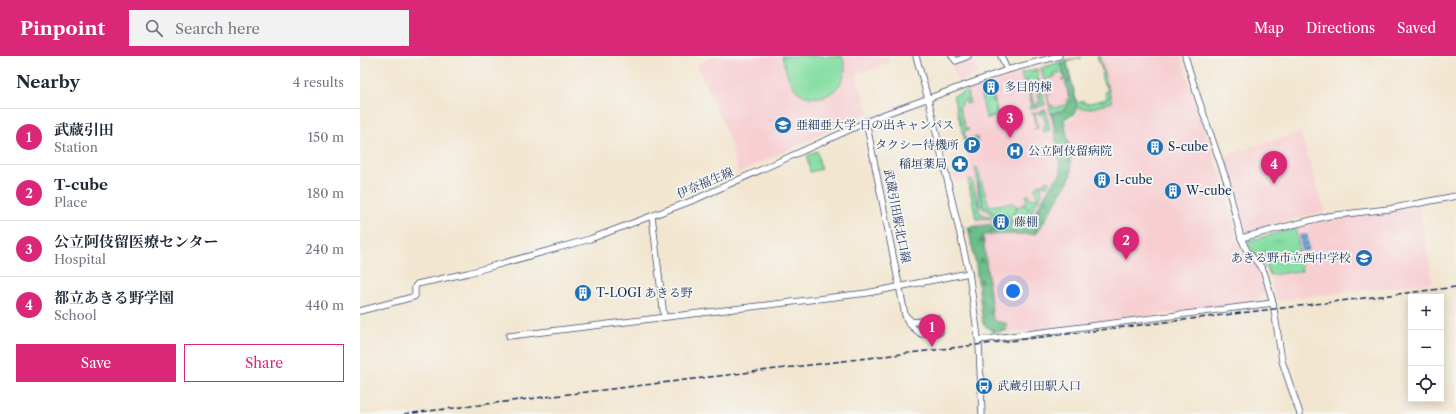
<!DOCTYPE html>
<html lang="en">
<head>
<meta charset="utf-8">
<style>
	body { margin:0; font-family:"Libre Caslon Text","Noto Serif JP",serif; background:#f2f2f3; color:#1f2937 }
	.controls { position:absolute; right:12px; bottom:12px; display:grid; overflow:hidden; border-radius:0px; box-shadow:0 2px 10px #0003 }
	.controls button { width:36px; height:36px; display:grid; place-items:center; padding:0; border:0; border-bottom:1px solid #e0e1e3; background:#fff; color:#1f2937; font:20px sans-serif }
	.you { position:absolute; left:653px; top:235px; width:14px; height:14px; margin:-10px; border:3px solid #fff; border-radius:50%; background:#1a73e8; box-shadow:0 0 0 6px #1a73e833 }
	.badge { display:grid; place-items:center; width:26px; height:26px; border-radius:50%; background:#db2777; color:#fff; font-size:13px; font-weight:700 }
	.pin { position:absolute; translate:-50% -33px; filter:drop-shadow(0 1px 2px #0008) }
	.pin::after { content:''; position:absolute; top:21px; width:14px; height:12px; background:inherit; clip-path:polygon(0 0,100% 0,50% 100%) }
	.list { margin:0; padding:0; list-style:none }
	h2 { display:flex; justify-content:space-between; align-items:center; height:52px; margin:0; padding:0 16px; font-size:17px }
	h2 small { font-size:13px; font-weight:400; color:#747a83 }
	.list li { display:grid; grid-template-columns:26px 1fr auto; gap:12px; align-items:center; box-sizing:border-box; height:56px; padding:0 16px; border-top:1px solid #e0e1e3 }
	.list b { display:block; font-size:15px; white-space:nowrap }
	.list p { margin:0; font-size:13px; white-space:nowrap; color:#747a83 }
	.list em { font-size:13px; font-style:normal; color:#747a83 }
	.actions { display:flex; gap:8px; padding:12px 16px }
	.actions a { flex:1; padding:9px 0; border:1px solid #db2777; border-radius:0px; text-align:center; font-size:14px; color:#db2777 }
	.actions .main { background:#db2777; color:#fff }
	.icon { flex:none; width:22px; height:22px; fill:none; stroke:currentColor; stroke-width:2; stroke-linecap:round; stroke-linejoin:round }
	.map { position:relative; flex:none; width:1096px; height:358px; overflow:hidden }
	header { display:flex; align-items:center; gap:24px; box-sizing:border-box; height:56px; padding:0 20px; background:#db2777; color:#fff }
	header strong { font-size:19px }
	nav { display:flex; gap:22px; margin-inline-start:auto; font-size:14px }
	.search { width:280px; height:36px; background:#f2f2f3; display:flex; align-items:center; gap:10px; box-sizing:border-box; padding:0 14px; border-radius:0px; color:#747a83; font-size:15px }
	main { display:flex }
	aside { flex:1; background:#fff }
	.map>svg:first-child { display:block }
</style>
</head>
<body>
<header>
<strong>Pinpoint</strong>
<div class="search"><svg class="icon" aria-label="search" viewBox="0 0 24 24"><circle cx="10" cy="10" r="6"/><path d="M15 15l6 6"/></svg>Search here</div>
<nav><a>Map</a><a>Directions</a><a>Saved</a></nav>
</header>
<main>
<aside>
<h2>Nearby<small>4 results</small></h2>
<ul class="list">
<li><span class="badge">1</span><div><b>武蔵引田</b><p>Station</p></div><em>150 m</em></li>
<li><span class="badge">2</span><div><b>T-cube</b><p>Place</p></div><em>180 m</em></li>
<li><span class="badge">3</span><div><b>公立阿伎留医療センター</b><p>Hospital</p></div><em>240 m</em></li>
<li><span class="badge">4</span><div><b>都立あきる野学園</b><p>School</p></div><em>440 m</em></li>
</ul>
<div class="actions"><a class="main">Save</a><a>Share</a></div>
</aside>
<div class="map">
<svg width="1096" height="358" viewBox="0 0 1096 358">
	<defs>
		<pattern id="grass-tufts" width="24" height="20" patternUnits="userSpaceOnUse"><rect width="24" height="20" fill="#86dea3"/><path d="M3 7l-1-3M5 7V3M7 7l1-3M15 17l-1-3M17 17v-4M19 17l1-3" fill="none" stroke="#73bf8f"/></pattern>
		<pattern id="forest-firs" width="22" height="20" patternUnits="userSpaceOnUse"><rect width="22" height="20" fill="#6cbd89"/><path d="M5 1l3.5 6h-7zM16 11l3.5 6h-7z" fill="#589a73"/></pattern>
		<pattern id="garden-furrows" width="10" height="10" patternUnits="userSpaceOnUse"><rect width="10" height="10" fill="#86dea3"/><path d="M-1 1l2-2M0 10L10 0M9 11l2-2" fill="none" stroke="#73bf8f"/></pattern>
		<pattern id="water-rules" width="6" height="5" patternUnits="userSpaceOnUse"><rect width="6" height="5" fill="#64a8d9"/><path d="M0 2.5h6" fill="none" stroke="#5289b3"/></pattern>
	</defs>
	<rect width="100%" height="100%" fill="#f6f6f2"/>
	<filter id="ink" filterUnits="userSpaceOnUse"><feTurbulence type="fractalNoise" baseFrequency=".025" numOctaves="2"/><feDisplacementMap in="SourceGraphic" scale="8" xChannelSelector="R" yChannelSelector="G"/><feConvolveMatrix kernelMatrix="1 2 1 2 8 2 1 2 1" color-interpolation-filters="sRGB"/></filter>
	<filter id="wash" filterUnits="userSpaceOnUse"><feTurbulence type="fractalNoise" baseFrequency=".012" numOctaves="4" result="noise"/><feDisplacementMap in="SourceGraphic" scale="16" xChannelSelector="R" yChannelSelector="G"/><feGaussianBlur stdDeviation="0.9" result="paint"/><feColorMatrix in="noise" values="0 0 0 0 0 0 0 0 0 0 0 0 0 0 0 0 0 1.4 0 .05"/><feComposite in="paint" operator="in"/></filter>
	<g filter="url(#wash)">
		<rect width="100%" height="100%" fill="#f2e6d0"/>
		<g fill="#f7cfd3">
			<path d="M354 0H533L528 2 530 7 496 19 509 56 378 117 369 81 337 9Z"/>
			<path d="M739 0H821L834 44 863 127 877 186 884 198 897 212 900 217 905 232 903 239 896 246 663 276H633L623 268 616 210 608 171 617 169 608 124 594 127 592 118 611 111 593 40 649 20 701 6 710 44 704 54 697 91 701 116 691 129 672 165 641 168 671 169 711 122 704 65 715 63 718 53 750 45Z"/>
			<path d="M613 1 619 17 598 25 596 24 592 9Z"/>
			<path d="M940 76 965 155 886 176 883 174 864 100Z"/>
			<path d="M1059 152 1073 226 918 244 916 243 910 219 942 214 936 172 975 162Z"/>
		</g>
		<g fill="url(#grass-tufts)" stroke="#508680">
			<path d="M627 37 632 40 637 59 626 61 621 39Z"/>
			<path d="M457 95 461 113 450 116 447 100Z"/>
			<path d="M617 122 623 147 622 148 642 160 646 159 653 162 645 164H641L621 151 619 148Z"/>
			<path d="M936 172 942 215 910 219C905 204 891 198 888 185Z"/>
		</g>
		<path fill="url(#forest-firs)" stroke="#447674" d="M706 5 717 51 714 58 704 63C706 77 717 117 707 127L678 176 675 178 623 179 633 263 638 266 646 267 647 271 646 275 633 276 623 268 616 210 608 171 647 167 648 166 672 165 691 129 701 117 692 57 704 54 710 44 701 6Z"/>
		<g fill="url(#garden-furrows)" stroke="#508680">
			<path d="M737 0H739L752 46C743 49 725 56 717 51L706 5 721 1 722 2 707 6 717 47 724 45 725 48 747 43 745 36 748 35 746 29H744L741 18 743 17Z"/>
			<path d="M701 6 710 44 704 54 692 57 695 76 687 39 690 38 687 40 690 50 693 49V52L705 49 707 47 706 44 709 43 705 24H701L705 23 702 16 695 18V21L684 24 686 35 689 34 686 35 682 17 683 15H681V12Z"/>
			<path d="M677 13 679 26 669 29 668 25 663 26 661 17Z"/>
			<path d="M680 30 685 49 669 53V51L672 50 668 34H665L670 33 674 50H677V47L680 46 677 32H673Z"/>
			<path d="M638 34V36L633 37 638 58H641L642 59 626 63V61L637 58 632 40H629L627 37 620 38Z"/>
			<path d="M607 35 610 47 606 48V44L602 45V49L599 50 605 72H608L609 74 604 75 606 84 617 81 618 86 616 83 611 88 609 93 612 94V96L608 97 593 40Z"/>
			<path d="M686 54 690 74 683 76 682 71 686 70 683 58 680 59 679 56 675 57 678 72 674 73 677 72 674 58H670Z"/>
			<path d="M617 111 629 150 652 147 657 150 654 159 657 151 664 149 670 155 664 149 667 144 666 139H669L671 143 677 142 675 133 677 129 685 127V125L688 124 689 127 686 131 685 129 681 130 682 138 670 158 653 162 646 159 642 160 637 159 621 148 623 147 615 112Z"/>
			<path d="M612 123 620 157 629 161 630 159 641 167 672 159 673 160 691 129 672 165 648 166V167L634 168V166L628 162 616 163 608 124Z"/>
		</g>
		<path fill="#86dea3" stroke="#508680" d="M422 0H482C484 6 486 12 484 18 480 40 452 49 436 34 428 26 425 10 422 0Z"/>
		<path fill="url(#water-rules)" stroke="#406c9c" d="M940 179H947L949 194 942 195Z"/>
	</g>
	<g filter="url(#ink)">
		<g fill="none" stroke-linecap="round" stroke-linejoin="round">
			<g stroke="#3b4a6f" stroke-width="7">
				<g id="secondary">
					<path d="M556 0 570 50 609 217 619 289 622 358"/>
					<path d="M592 0 596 5 608 0"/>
					<path d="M641 0 647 14"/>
					<path d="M825 0 838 42 867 126 881 182 887 195 902 212 905 219 913 247 922 305 940 358"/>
					<path d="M506 65 545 259C547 268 554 272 561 278L580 276 577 262 555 266 551 265 545 259"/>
					<path d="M292 160 304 261"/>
					<path d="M881 182 968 160 1029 153 1096 140"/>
					<path d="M0 255 53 241 55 240V231L57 228 108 217 230 183 334 144 522 59 647 14 699 0"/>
					<path d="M149 280 507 237 609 217"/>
					<path d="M619 284 913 247"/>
				</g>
			</g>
			<use href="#secondary" stroke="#fff" stroke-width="5.5"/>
			<path stroke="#1b2f5e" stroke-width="1.5" stroke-dasharray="6 3" stroke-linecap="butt" d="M44 358 1096 231"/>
		</g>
	</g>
	<defs>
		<g id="building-disc" transform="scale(0.9)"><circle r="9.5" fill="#1f6fb2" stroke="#f6f6f2"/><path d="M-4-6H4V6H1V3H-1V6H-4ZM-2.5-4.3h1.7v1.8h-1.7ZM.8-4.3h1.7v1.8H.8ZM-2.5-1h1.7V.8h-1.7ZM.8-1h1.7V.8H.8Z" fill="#fff"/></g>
		<g id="university-disc" transform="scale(0.9)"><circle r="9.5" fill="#1f6fb2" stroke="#f6f6f2"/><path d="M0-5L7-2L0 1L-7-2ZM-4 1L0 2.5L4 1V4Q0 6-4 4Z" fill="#fff"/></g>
		<g id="parking-disc" transform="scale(0.9)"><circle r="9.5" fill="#1f6fb2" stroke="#f6f6f2"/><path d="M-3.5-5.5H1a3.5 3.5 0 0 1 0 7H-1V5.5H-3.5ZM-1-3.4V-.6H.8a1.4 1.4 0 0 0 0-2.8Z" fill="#fff"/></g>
		<g id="hospital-disc" transform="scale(0.9)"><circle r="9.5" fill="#1f6fb2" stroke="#f6f6f2"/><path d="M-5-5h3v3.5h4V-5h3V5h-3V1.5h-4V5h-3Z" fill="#fff"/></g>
		<g id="pharmacy-disc" transform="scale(0.9)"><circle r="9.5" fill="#1f6fb2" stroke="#f6f6f2"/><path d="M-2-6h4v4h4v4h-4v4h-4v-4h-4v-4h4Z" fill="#fff"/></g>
		<g id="school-disc" transform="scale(0.9)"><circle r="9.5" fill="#1f6fb2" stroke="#f6f6f2"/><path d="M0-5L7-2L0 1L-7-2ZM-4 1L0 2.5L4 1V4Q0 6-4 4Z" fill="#fff"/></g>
		<g id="bus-disc" transform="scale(0.9)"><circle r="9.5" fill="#1f6fb2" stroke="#f6f6f2"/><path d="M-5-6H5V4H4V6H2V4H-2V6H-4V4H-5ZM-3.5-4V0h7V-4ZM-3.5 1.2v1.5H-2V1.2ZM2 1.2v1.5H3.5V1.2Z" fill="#fff"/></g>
	</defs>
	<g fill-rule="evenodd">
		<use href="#building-disc" x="631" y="31"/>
		<use href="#university-disc" x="423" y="69"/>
		<use href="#parking-disc" x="612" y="89"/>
		<use href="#building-disc" x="795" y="91"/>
		<use href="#hospital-disc" x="655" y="95"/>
		<use href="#pharmacy-disc" x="600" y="108"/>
		<use href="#building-disc" x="742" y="124"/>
		<use href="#building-disc" x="813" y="135"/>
		<use href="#building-disc" x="641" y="166"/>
		<use href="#school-disc" x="1004" y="202"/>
		<use href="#building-disc" x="223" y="237"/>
		<use href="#bus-disc" x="624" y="330"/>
	</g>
	<g text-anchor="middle" stroke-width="3.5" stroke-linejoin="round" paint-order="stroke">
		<g font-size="12" fill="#1b2f5e" stroke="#f6f6f2" text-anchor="start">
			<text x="644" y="35">多目的棟</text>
			<text x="436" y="73">亜細亜大学 日の出キャンパス</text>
			<text x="599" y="93" text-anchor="end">タクシー待機所</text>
			<text x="808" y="95">S-cube</text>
			<text x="668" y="99">公立阿伎留病院</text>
			<text x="587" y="112" text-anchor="end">稲垣薬局</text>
			<text x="755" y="128">I-cube</text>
			<text x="826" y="139">W-cube</text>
			<text x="654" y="170">藤棚</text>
			<text x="991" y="206" text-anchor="end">あきる野市立西中学校</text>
			<text x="236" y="241">T-LOGI あきる野</text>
			<text x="637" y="334">武蔵引田駅入口</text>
		</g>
		<g font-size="12" fill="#1b2f5e" stroke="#f6f6f2">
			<text transform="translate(345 127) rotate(-23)" y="4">伊奈福生線</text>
			<text transform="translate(537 160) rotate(79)" y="4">武蔵引田駅北口線</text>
		</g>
	</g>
</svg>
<div class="controls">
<button>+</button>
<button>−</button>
<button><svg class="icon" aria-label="locate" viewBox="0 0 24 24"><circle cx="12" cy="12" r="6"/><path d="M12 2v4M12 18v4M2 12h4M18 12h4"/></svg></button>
</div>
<div class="you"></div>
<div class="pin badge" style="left:572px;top:291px">1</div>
<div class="pin badge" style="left:766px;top:204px">2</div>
<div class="pin badge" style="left:650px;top:82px">3</div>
<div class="pin badge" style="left:914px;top:128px">4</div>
</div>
</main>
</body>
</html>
